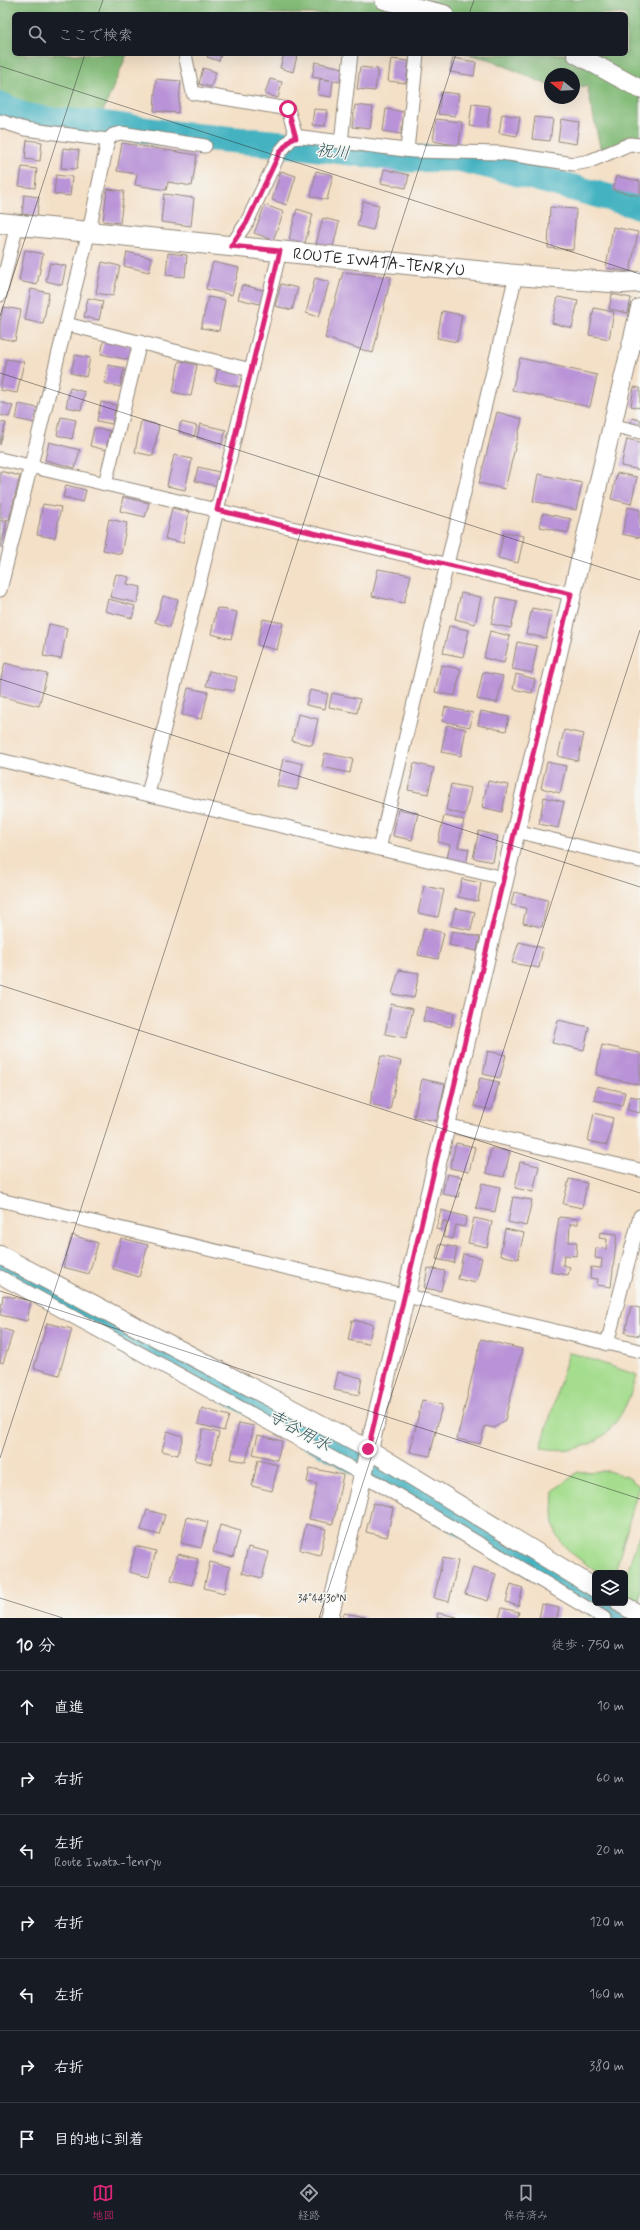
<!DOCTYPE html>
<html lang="ja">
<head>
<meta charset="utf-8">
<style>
	body { margin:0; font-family:Mynerve,"Klee One",sans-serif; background:#20242c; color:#f1f3f6 }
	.controls { position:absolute; right:12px; bottom:12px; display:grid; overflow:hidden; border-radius:6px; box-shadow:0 4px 16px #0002 }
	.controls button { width:36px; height:36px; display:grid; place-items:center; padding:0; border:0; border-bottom:1px solid #363941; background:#171b24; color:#f1f3f6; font:20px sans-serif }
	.compass { position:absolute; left:544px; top:68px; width:36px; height:36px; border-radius:50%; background:#171b24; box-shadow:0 4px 16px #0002; rotate:288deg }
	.stop { position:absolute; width:12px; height:12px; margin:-9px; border:3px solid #db2777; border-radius:50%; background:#fff }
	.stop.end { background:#db2777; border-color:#fff; box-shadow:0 1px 4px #0008 }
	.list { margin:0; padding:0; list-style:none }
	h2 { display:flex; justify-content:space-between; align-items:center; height:52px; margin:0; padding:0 16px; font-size:17px }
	h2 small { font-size:13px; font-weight:400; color:#9ea1a6 }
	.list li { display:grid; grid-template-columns:26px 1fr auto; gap:12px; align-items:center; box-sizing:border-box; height:72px; padding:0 16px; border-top:1px solid #363941 }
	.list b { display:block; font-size:15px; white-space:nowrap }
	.list p { margin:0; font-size:13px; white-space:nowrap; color:#9ea1a6 }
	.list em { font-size:13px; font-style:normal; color:#9ea1a6 }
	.icon { flex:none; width:22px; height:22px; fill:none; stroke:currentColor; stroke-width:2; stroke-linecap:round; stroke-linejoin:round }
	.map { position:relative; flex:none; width:640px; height:1618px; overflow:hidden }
	.search { position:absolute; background:#171b24; box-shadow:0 4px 16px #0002; left:12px; right:12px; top:12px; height:44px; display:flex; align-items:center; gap:10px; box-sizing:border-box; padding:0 14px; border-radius:6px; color:#9ea1a6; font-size:15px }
	.sheet { height:556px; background:#171b24 }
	nav { display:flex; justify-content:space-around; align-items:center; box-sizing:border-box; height:56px; border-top:1px solid #363941; background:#171b24; font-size:11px; color:#9ea1a6 }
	nav a { display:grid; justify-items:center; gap:2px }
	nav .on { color:#db2777 }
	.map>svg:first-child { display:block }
</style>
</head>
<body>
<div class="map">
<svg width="640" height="1618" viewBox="0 0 640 1618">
	<rect width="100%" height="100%" fill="#f6f6f2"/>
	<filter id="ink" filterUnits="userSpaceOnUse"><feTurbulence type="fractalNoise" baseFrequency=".025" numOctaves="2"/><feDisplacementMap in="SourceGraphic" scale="8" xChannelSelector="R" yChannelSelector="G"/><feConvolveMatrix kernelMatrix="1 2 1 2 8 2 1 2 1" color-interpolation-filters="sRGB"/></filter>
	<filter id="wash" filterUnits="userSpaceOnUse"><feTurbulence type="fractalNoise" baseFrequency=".012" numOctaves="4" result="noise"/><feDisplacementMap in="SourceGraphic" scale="16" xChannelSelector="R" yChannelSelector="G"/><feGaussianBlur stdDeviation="0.9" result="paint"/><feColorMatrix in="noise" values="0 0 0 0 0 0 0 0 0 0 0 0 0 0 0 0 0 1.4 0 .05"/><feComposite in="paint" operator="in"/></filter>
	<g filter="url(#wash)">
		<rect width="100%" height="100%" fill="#f4e0c7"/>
		<g fill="#a5dd8e" stroke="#68845c">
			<path d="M0 1255 368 1449 595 1588V1603H620L640 1618H610L0 1277Z"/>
			<path d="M569 1352 637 1375C621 1427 599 1457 541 1448Z"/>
			<path d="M608 1471 629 1478 639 1486 615 1573C598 1573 595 1571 582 1561 551 1539 552 1526 554 1490L578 1472Z"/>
			<path d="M640 1532V1608L625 1599V1578Z"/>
		</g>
		<path fill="#84bc79" stroke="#587452" d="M0 0H640V146L602 156 587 86 574 87V74H550V86L489 59 466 54H626V14H14V54H127L99 121 15 101 0 92Z"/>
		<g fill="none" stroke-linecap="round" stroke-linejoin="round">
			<g stroke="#44b2c1" stroke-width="27">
				<path d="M0 105 24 116 53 121 102 124 189 136 295 145 407 159 458 158 500 168 640 206"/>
				<path d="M0 1265 380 1474 595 1602"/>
				<path d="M597 1603 622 1618"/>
			</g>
		</g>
		<g id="blocks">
			<g fill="#b993d7">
				<path d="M208 54H221L219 61 207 57Z"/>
				<path d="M284 54 297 56 293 72 280 68Z"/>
				<path d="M453 58 476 62 474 76 450 72Z"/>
				<path d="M391 59 409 61 406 83 388 81Z"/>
				<path d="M315 62 343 68 340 82 333 81 331 97 318 95 320 79 330 80 312 77Z"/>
				<path d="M360 67 378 69 375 91 357 89Z"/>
				<path d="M203 68 216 72 211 87 199 84Z"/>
				<path d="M156 79 181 81 178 113 154 111Z"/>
				<path d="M270 79 282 82 278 98 265 94Z"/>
				<path d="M441 92 459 94 455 116 438 114Z"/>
				<path d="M472 104 490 106 487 128 469 126Z"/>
				<path d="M355 105 373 107 370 129 352 127Z"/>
				<path d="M314 109 327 110 325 126 312 125Z"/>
				<path d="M386 109 404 112 401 134 383 131Z"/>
				<path d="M502 114 520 117 517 136 499 133Z"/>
				<path d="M535 117 553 119 550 141 532 139Z"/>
				<path d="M436 119 462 122 459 146 433 141Z"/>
				<path d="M561 119 579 122 576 144 558 141Z"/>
				<path d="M27 140 42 142 40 161 25 159Z"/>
				<path d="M122 143 197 155 192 186 168 182 166 190 135 185 137 174 117 171Z"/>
				<path d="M63 148 79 150 77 169 61 168Z"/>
				<path d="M22 167 37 169 35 188 19 186Z"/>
				<path d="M384 169 409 175 406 188 381 183Z"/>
				<path d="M281 171 296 176 287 205 272 200Z"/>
				<path d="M316 171 333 175 327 200 311 196Z"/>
				<path d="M56 175 72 177 70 196 54 194Z"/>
				<path d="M616 176 640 181V196L613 190Z"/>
				<path d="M107 189 124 191 120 223 103 221Z"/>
				<path d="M164 194 194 198 191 226 161 222Z"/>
				<path d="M24 195 39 197 37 216 22 214Z"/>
				<path d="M363 201 379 205 373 230 357 226Z"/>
				<path d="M265 205 284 212 273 240 254 233Z"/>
				<path d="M550 207 576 209 573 250 548 248Z"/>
				<path d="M297 209 313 214 305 243 289 239Z"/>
				<path d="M323 218 339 222 333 247 316 244Z"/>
				<path d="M613 227 638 232 630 272 606 268Z"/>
				<path d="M25 250 43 254 37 285 19 281Z"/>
				<path d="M127 252 152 258 149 272 124 266Z"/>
				<path d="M168 253 187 255 185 277 166 275Z"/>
				<path d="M102 262 120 266 113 296 96 293Z"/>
				<path d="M213 262 239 268 232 295 206 289Z"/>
				<path d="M50 263 66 266 62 285 46 281Z"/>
				<path d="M343 272 391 277 373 353 325 338Z"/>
				<path d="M315 278 329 282 319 317 306 313Z"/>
				<path d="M281 284 298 288 292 310 275 306Z"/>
				<path d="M242 285 267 291 264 305 238 299Z"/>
				<path d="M31 289 49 293 43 324 25 320Z"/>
				<path d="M612 294 631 298 628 313 609 309Z"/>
				<path d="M208 297 225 300 219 331 201 328Z"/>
				<path d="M558 297 578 301 572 328 552 323Z"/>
				<path d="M88 298 103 301 99 320 84 317Z"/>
				<path d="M3 307 21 310 15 341 0 338V322Z"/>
				<path d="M594 308 614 312 609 339 589 335Z"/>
				<path d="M442 311 462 315 457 342 437 338Z"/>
				<path d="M104 340 132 346 129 360 101 354Z"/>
				<path d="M75 355 90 358 86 377 71 373Z"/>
				<path d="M520 358 597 375 590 407 512 390Z"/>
				<path d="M6 359 24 362 17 393 0 390Z"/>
				<path d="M179 361 197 365 191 396 173 392Z"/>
				<path d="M108 365 124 368 120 387 104 383Z"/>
				<path d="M218 368 244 374 241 387 215 382Z"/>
				<path d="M634 387 640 388V408L631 406Z"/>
				<path d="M70 388 85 392 81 410 66 407Z"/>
				<path d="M0 402 13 406 9 417 0 415Z"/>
				<path d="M101 402 116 405 112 424 97 421Z"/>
				<path d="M19 404 38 408 35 423 16 419Z"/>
				<path d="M497 412 522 419 505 489 479 483Z"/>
				<path d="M61 417 76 420 72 439 57 435Z"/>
				<path d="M632 418 640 420V435L629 433Z"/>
				<path d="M141 421 159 425 153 456 135 452Z"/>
				<path d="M0 422 6 423 0 445Z"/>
				<path d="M181 422 197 426 194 437 179 432Z"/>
				<path d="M200 424 226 430 222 444 197 438Z"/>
				<path d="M94 428 110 431 106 450 90 446Z"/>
				<path d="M627 439 640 442V470L621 466Z"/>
				<path d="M49 442 80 450 75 468 45 460Z"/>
				<path d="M174 455 192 459 185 490 167 486Z"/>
				<path d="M198 467 219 472 217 486 195 481Z"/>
				<path d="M0 471 20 476 9 520 0 518Z"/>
				<path d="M617 473 637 477 631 504 611 499Z"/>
				<path d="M538 474 582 483 576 510 533 501Z"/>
				<path d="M66 485 86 490 83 502 63 497Z"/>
				<path d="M123 497 149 503 145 517 120 511Z"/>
				<path d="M43 504 61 507 55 538 37 535Z"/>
				<path d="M628 507 640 510V538L622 534Z"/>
				<path d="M172 508 189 512 183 543 165 539Z"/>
				<path d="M543 513 571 519 568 533 540 527Z"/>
				<path d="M109 519 127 523 121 554 103 550Z"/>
				<path d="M0 520 7 522 1 547H0Z"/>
				<path d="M504 532 524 536 518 563 498 558Z"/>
				<path d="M378 569 411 575 404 603 372 596Z"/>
				<path d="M116 574 129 577 127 584 141 587 137 603 110 597Z"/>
				<path d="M461 593 481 597 475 624 455 619Z"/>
				<path d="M163 596 178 600 170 627 155 622Z"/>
				<path d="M497 597 517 601 511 628 491 624Z"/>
				<path d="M108 599 135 606 132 618 105 611Z"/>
				<path d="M217 608 237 612 231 639 211 634Z"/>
				<path d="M532 608 552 612 546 638 526 634Z"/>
				<path d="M263 619 283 623 277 650 257 645Z"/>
				<path d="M49 624 67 628 61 659 43 656Z"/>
				<path d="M449 626 469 630 463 657 443 653Z"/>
				<path d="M490 631 510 636 504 663 484 658Z"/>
				<path d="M517 642 537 646 532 673 512 669Z"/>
				<path d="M5 663 47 674 39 706 0 696V682Z"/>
				<path d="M441 665 461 669 455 696 435 692Z"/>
				<path d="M209 671 237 677 234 691 206 686Z"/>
				<path d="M483 672 503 676 497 703 477 699Z"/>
				<path d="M516 674 535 679 532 693 513 689Z"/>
				<path d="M188 688 208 692 202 719 182 715Z"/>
				<path d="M310 690 328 694 325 709 306 705Z"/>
				<path d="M332 693 360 699 357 713 329 707Z"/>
				<path d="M445 707 473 713 470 727 442 721Z"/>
				<path d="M481 711 509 717 506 731 478 725Z"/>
				<path d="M298 714 318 719 312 745 292 741Z"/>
				<path d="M447 725 466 729 461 756 441 752Z"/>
				<path d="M564 730 584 734 578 761 558 756Z"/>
				<path d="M325 753 353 759 350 773 322 767Z"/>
				<path d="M283 759 303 764 297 790 277 786Z"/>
				<path d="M547 762 566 766 560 793 541 788Z"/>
				<path d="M414 763 434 768 428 794 408 790Z"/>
				<path d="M488 781 508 785 502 812 482 807Z"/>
				<path d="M451 784 471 788 465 815 446 810Z"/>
				<path d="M544 797 564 802 558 828 539 824Z"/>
				<path d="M398 809 418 813 412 840 393 836Z"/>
				<path d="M444 816 464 820 458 847 469 849 466 864 447 859 450 845 438 842Z"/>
				<path d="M479 831 498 836 493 862 473 858Z"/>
				<path d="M462 879 481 883 478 901 458 897Z"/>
				<path d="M424 886 444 890 438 917 418 913Z"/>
				<path d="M514 892 548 900 542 927 523 923 526 908 511 905Z"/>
				<path d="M455 908 475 912 471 930 451 926Z"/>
				<path d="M424 928 444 933 438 959 418 955Z"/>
				<path d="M452 931 480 937 477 951 449 945Z"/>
				<path d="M519 942 543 948 539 968 512 963Z"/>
				<path d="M399 970 419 973 414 998 392 994Z"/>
				<path d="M391 1004 413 1009 406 1038 385 1034Z"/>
				<path d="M426 1007 454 1013 451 1027 423 1021Z"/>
				<path d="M558 1020 589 1027 584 1050 552 1043Z"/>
				<path d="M602 1045 640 1053V1085L596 1075Z"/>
				<path d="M488 1051 506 1055 500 1078 483 1074Z"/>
				<path d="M381 1056 401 1061 390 1109 370 1104Z"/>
				<path d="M480 1078 499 1082 492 1110 474 1106Z"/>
				<path d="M422 1079 445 1084 437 1121 414 1117Z"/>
				<path d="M597 1086 625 1092 622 1106 594 1100Z"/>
				<path d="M630 1096 640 1098V1113L627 1110Z"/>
				<path d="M594 1113 613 1118 607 1145 588 1141Z"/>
				<path d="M456 1143 475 1147 469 1172 450 1168Z"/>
				<path d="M491 1148 510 1152 504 1177 486 1173Z"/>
				<path d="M520 1162 539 1166 533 1192 515 1188Z"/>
				<path d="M447 1174 462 1177 458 1197 442 1194Z"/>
				<path d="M569 1179 587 1183 582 1208 563 1204Z"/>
				<path d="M482 1183 500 1187 495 1212 476 1208Z"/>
				<path d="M513 1197 532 1200 526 1226 508 1222Z"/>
				<path d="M441 1210 467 1217 464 1227 456 1225 453 1239 443 1237 447 1222 443 1221 440 1230 436 1229Z"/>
				<path d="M559 1217 578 1219V1224H570L569 1242H577L576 1256 564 1255 563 1265 570 1267 568 1275 551 1272Z"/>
				<path d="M474 1218 492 1222 487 1247 468 1243Z"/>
				<path d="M505 1229 524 1233 518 1259 500 1255Z"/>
				<path d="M600 1232 617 1234 611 1287 597 1285 598 1279 590 1278 591 1267 601 1268 602 1259 595 1258 596 1248 606 1249 607 1239 599 1238Z"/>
				<path d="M72 1235 98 1243 89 1274 63 1267Z"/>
				<path d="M121 1238 148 1245 139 1277 113 1269Z"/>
				<path d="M440 1244 457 1248 454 1263 436 1259Z"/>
				<path d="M463 1254 482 1258 476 1283 458 1279Z"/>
				<path d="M428 1268 445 1271 441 1291 424 1288Z"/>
				<path d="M3 1295 31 1301 27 1321 0 1315Z"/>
				<path d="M631 1306 640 1308V1336L625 1333Z"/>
				<path d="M352 1320 373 1324 368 1344 348 1340Z"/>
				<path d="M47 1323 72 1329 59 1375 34 1368Z"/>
				<path d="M0 1328 13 1332 3 1363 0 1362Z"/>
				<path d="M481 1339 522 1349 505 1420 494 1428 485 1426 480 1444 457 1439Z"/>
				<path d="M338 1372 362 1378 359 1395 334 1390Z"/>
				<path d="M422 1400 442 1405 430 1456 410 1452Z"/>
				<path d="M202 1408 229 1416 224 1431 198 1424Z"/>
				<path d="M239 1423 254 1426 246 1462 231 1459Z"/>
				<path d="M203 1429 219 1433 211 1464 195 1460Z"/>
				<path d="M167 1431 183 1436 178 1455 162 1451Z"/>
				<path d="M258 1435 282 1441 277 1460 253 1454Z"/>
				<path d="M258 1460 278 1465 272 1491 252 1486Z"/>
				<path d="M310 1468 343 1475 333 1524 309 1519 317 1484 307 1482Z"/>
				<path d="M373 1503 393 1508 387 1537 366 1532Z"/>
				<path d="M147 1510 165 1515 159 1535 141 1530Z"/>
				<path d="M187 1517 208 1522 201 1548 181 1543Z"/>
				<path d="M306 1524 326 1529 320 1555 300 1550Z"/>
				<path d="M220 1525 240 1531 233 1557 213 1552Z"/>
				<path d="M136 1546 156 1551 149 1577 129 1572Z"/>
				<path d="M248 1547 269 1552 262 1578 242 1573Z"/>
				<path d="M178 1554 198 1559 192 1585 171 1580Z"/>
				<path d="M443 1558 458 1561 449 1602 434 1598Z"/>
				<path d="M210 1562 230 1567 224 1593 204 1588Z"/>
				<path d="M473 1567 496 1574 488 1601 465 1594Z"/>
				<path d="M511 1584 523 1588 518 1606 506 1602Z"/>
				<path d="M542 1604 559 1608 557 1618H539Z"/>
				<path d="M502 1608 519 1612 517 1618H499Z"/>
				<path d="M344 1613 365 1617V1618H343Z"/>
				<path d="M438 1613 457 1617V1618H437Z"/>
			</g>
		</g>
	</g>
	<g filter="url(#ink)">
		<use href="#blocks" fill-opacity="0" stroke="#908679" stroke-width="1"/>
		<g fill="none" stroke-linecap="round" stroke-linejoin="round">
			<g stroke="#908679" stroke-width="15">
				<g id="street">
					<path d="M185 54 193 93 288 109 296 137"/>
					<path d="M0 121 25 129 108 140"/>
					<path d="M341 142 351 54"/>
					<path d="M407 150 417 54"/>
					<path d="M231 246 247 222 280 152 292 138 302 137 413 151 501 153 574 164 590 161 630 144 640 145"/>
					<path d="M0 295 17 224"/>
					<path d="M66 324 251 370"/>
					<path d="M611 425 640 432"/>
					<path d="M0 459 571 594"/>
					<path d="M105 484 140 342"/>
					<path d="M0 590 89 231 108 140 113 135 121 133 205 146"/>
					<path d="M0 760 504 878"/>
					<path d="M148 794 280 251"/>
					<path d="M516 831 640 861"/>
					<path d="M379 849 516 275"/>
					<path d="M446 1125 640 1170"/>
					<path d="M0 1200 640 1351"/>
					<path d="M0 1277 362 1474 604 1618"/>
					<path d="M607 1344 640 1216"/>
				</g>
			</g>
			<g stroke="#908679" stroke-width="20">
				<g id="secondary">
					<path d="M384 0 444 14"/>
					<path d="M576 54 640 89"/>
					<path d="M0 1255 368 1449 595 1588"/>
					<path d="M620 1603 640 1615"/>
					<path d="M329 1618 640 308"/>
				</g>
			</g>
			<g stroke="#908679" stroke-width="22">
				<g id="primary">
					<path id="s1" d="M0 223 516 275 623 283 640 282"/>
				</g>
			</g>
			<use href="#street" stroke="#fff" stroke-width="13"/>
			<use href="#secondary" stroke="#fff" stroke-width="18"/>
			<use href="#primary" stroke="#fff" stroke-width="20"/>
		</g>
	</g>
	<g fill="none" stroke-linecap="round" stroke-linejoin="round" filter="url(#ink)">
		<path stroke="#db2777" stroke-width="5" d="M288 109 296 138H292L280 152 247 222 231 246 280 251 217 510 571 594 368 1449"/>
	</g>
	<path fill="none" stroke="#2b2b2b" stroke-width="1" stroke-opacity="0.45" d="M98 14 103 0M469 14 474 0M0 66 640 274M0 316 85 54M0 373 640 580M0 679 640 887M0 985 640 1193M0 1291 640 1499M0 1458 456 54M0 1598 63 1618M319 1618 640 630"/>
	<g text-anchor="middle" stroke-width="3" stroke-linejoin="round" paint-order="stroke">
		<g font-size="16" fill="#2b2b2b" stroke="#f6f6f2">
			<text dy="6" stroke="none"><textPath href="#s1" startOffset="381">ROUTE IWATA-TENRYU</textPath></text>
		</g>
		<g font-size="17" font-style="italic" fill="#345a60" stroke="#f6f6f2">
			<text transform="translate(333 151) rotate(6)" y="6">祝川</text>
			<text transform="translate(300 1430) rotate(29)" y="6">寺谷用水</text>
		</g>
	</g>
	<g font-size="10" text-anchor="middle" fill="#2b2b2b" stroke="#f6f6f2" stroke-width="3" stroke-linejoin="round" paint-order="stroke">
		<text x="322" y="1602">34°44'30"N</text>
	</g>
</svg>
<div class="controls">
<button><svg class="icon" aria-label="layers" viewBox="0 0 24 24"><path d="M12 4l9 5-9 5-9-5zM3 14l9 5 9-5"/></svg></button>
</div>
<svg class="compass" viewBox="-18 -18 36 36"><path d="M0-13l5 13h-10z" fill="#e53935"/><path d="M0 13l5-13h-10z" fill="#9ea1a6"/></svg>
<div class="stop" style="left:288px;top:109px"></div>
<div class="stop end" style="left:368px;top:1449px"></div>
<div class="search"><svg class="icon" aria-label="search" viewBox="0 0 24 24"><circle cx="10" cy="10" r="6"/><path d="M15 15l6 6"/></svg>ここで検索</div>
</div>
<section class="sheet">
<h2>10 分<small>徒歩 · 750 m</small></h2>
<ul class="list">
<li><svg class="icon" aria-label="ahead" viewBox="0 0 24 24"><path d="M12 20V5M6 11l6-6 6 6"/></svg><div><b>直進</b></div><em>10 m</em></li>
<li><svg class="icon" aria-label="right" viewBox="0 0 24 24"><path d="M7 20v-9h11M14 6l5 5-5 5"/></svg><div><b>右折</b></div><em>60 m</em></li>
<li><svg class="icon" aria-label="left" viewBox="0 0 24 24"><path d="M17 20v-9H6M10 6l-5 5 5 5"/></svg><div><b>左折</b><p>Route Iwata-Tenryu</p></div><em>20 m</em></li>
<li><svg class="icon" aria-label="right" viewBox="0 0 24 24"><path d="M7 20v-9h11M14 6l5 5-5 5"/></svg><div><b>右折</b></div><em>120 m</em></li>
<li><svg class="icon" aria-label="left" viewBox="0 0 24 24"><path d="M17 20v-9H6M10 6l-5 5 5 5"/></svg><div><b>左折</b></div><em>160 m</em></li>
<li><svg class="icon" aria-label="right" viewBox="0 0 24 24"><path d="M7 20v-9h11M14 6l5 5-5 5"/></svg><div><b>右折</b></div><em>380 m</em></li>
<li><svg class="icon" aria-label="arrive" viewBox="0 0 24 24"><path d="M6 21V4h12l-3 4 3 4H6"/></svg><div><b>目的地に到着</b></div></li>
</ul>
</section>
<nav>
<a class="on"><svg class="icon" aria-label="map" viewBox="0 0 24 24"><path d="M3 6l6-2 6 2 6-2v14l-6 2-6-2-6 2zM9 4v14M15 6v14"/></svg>地図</a>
<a><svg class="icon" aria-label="directions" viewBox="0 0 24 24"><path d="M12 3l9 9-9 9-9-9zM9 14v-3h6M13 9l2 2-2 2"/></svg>経路</a>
<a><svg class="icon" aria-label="saved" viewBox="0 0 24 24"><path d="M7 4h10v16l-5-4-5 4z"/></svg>保存済み</a>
</nav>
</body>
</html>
